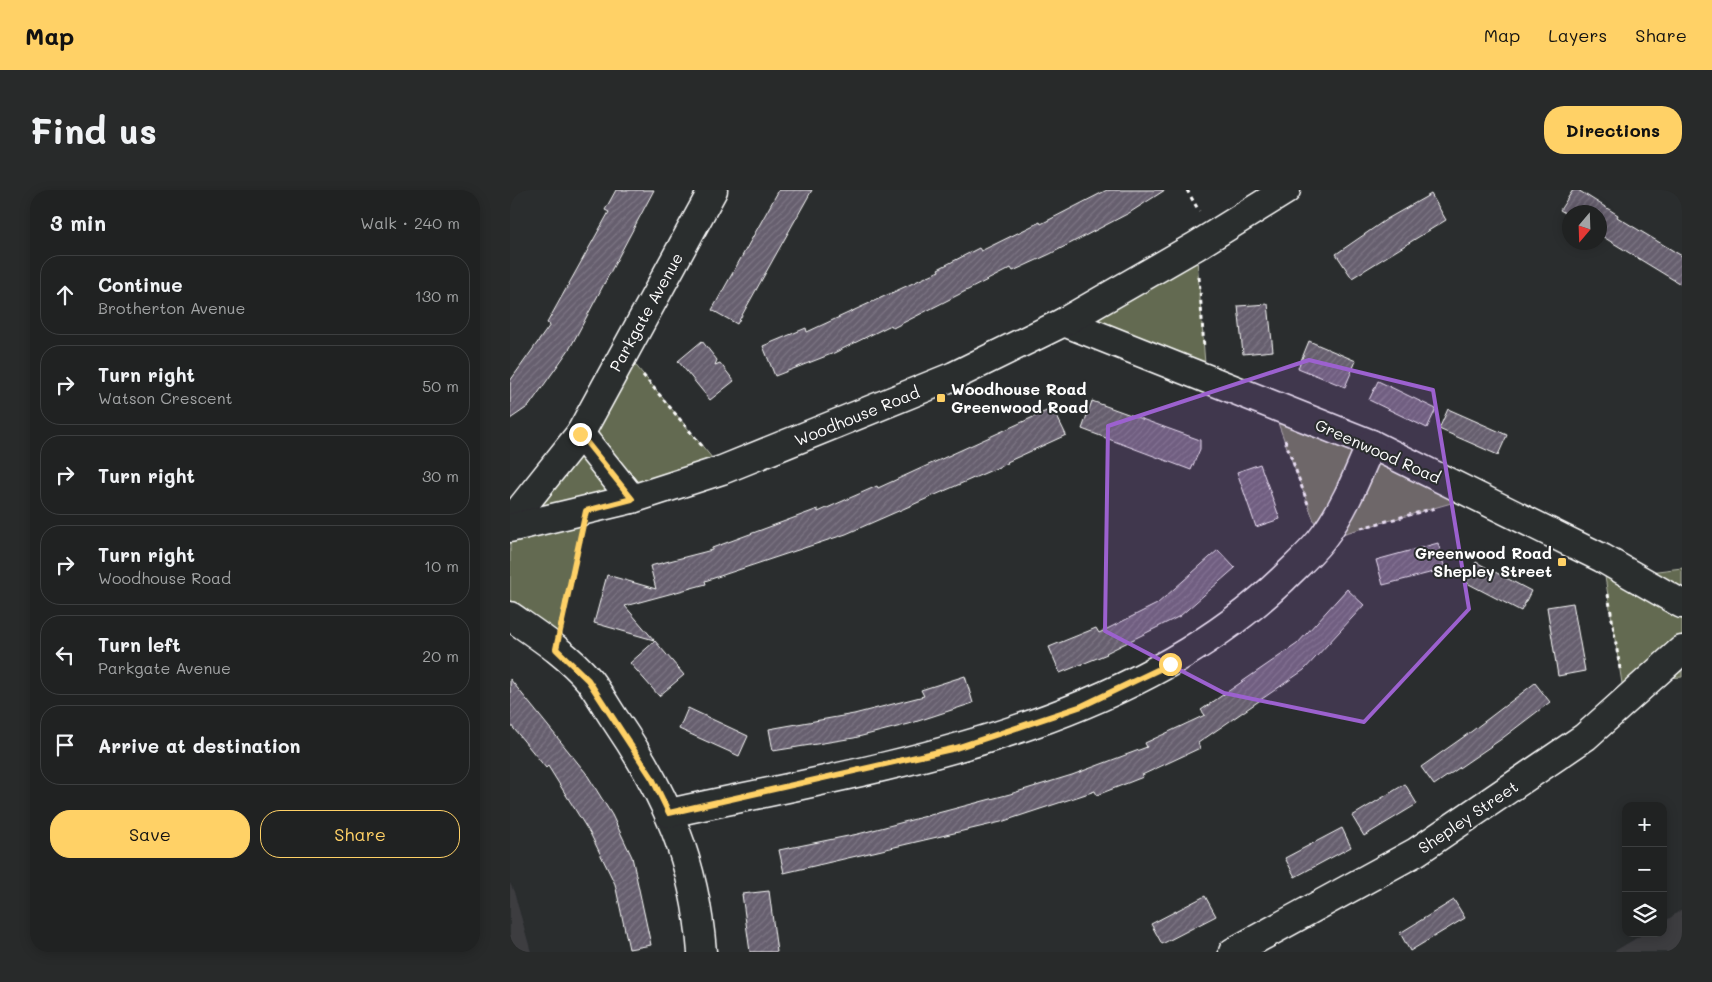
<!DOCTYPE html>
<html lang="en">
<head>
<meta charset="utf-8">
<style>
	body { margin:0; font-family:Mali,sans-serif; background:#282a2a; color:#f1f3f6 }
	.controls { position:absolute; right:15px; bottom:15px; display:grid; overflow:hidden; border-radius:10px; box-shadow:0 2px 12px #0003 }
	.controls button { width:45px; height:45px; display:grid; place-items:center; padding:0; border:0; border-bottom:1px solid #3d3f40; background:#202222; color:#f1f3f6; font:25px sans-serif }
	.compass { position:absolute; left:1052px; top:15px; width:45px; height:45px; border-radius:50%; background:#202222; box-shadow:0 2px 12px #0003; rotate:199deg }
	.stop { position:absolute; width:15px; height:15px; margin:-11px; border:4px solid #ffd166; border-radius:50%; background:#fff }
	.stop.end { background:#ffd166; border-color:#fff; box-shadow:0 1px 5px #0008 }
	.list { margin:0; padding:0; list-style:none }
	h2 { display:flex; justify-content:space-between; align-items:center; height:65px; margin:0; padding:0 20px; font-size:21px }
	h2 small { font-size:16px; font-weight:400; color:#a2a4a5 }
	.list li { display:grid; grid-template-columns:32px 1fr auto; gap:15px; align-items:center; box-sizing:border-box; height:80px; margin:0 10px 10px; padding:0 10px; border:1px solid #3d3f40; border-radius:20px }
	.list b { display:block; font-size:19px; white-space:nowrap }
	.list p { margin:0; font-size:16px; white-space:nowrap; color:#a2a4a5 }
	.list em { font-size:16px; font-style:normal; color:#a2a4a5 }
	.actions { display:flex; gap:10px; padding:15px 20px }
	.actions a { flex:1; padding:11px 0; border:1px solid #ffd166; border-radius:20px; text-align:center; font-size:18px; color:#ffd166 }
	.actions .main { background:#ffd166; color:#111 }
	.icon { flex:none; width:28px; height:28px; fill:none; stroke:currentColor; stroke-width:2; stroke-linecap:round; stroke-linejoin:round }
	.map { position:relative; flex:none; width:1172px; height:762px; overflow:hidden; border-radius:20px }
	header { display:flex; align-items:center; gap:30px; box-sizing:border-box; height:70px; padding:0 25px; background:#ffd166; color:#111 }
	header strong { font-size:24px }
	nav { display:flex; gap:28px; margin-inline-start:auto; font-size:18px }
	.intro { display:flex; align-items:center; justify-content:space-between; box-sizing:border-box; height:120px; padding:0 30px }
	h1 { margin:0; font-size:35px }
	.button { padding:12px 22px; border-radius:20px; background:#ffd166; color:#111; font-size:18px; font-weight:700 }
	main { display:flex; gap:30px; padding:0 30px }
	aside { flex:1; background:#202222; border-radius:20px; box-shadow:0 2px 12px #0003 }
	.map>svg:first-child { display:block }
</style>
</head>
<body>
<header>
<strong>Map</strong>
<nav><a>Map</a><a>Layers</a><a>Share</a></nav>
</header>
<div class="intro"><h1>Find us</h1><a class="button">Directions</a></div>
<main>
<aside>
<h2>3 min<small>Walk · 240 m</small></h2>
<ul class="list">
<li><svg class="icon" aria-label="ahead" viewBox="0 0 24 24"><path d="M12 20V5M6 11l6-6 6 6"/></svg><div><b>Continue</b><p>Brotherton Avenue</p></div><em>130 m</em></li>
<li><svg class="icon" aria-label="right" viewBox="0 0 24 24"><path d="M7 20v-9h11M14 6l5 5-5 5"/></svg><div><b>Turn right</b><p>Watson Crescent</p></div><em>50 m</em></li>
<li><svg class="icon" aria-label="right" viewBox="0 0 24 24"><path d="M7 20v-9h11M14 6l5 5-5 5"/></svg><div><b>Turn right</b></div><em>30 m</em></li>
<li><svg class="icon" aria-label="right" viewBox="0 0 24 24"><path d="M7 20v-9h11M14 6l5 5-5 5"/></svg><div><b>Turn right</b><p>Woodhouse Road</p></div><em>10 m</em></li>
<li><svg class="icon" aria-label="left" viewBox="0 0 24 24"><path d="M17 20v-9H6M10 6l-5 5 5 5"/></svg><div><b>Turn left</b><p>Parkgate Avenue</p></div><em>20 m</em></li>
<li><svg class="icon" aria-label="arrive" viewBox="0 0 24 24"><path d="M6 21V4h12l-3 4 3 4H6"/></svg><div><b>Arrive at destination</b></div></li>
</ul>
<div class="actions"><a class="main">Save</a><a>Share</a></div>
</aside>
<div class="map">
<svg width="1172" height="762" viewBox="0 0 1172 762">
	<defs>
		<pattern id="building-hatch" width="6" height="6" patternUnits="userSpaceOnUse" patternTransform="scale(1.25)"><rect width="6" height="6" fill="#665e6e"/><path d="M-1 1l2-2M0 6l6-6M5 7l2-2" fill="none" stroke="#7d7684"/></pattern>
	</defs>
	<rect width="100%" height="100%" fill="#2a2d2e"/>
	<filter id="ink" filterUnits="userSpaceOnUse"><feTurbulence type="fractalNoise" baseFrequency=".02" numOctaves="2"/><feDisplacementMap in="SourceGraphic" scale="10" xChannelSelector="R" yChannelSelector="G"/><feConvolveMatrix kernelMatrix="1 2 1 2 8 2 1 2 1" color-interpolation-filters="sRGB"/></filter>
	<g filter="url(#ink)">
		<g fill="#3c3c41">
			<path d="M0 693 4 702 21 762H0Z"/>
			<path d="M1172 719V762H1103L1135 743H1153V733Z"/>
		</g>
		<g fill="#646b51" stroke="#b2b5a8">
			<path d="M686 56 696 187 554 132Z"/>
			<path d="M114 161 212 280 76 321 46 459 0 426V332Z"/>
			<path d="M761 214 966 306 811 350Z"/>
			<path d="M1092 368 1123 384 1172 378V487L1141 489 1115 512Z"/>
		</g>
		<g fill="url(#building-hatch)" stroke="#fff">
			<path d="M106 0H144L60 158 19 216 0 229V191L40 135 37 133 99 22 95 20Z"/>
			<path d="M269 0H302L227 134 202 120Z"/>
			<path d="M597 0H655L619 23 540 64 503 81 501 78 383 138 381 135 324 163 265 186 253 156 296 138 297 142 429 81 428 79 469 58 471 61 530 32 531 34Z"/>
			<path d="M1063 0H1068L1108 25 1107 27 1172 66V95L1090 45V22H1060V26L1050 20Z"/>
			<path d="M921 4 936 30 842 88 826 64 877 29Z"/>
			<path d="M758 114 763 161 733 164 728 116Z"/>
			<path d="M192 151 207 170 205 175 210 173 224 191 200 210 168 171Z"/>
			<path d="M799 151 846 171 835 197 788 178Z"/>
			<path d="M868 191 926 219 917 238 859 210Z"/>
			<path d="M582 211 690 250V259L681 280 572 239Z"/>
			<path d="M543 218 556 245 497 272 498 273 336 344 195 391 196 394 115 416 144 450 84 433 97 385 146 399 140 376 202 360V358L308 319V322L367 296 368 298Z"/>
			<path d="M938 219 997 245 988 265 929 239Z"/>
			<path d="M750 274 770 329 746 337 727 282Z"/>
			<path d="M928 353 935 379 873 395 866 370Z"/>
			<path d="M708 360 725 378 670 426 596 463 597 464 550 483 539 457 586 438 589 443 647 414Z"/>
			<path d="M966 372 1021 401 1011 421 955 392Z"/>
			<path d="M837 399 854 415 794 480 688 553 690 558 632 585 633 587 587 605 585 601 491 632 274 683 269 660 348 644 500 604 562 585 637 557 635 553 695 525 691 520 787 454Z"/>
			<path d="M1063 413 1075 481 1048 486 1037 417Z"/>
			<path d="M145 451 174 485 149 506 120 473Z"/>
			<path d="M455 486 463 513 399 534 344 548 263 561 259 539 344 524 414 506 411 500Z"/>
			<path d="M0 489 76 583 102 625 122 667 141 755 119 759 105 694 81 645 38 576 36 578 0 534Z"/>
			<path d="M1025 493 1040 512 990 550 924 595 911 577 962 541Z"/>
			<path d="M178 518 238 546 229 566 169 539Z"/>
			<path d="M895 594 907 614 854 646 842 626Z"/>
			<path d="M832 638 841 657 785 687 775 668Z"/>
			<path d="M259 701 267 762H240L232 704Z"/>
			<path d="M695 706 706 726 652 754 641 734Z"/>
			<path d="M944 710 955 728 900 761 890 743Z"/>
		</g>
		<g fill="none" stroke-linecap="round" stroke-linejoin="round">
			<g stroke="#fff" stroke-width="31">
				<g id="minor">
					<path d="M554 132 861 254 1092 368 1172 414"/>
					<path d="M70 244 122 309"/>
					<path d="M0 332 70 244 203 0"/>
					<path d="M0 338 122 309 212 280 444 186 554 132 686 56 776 0"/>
					<path d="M0 426C27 445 57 464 79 490 89 503 97 518 106 531 157 606 185 671 192 762"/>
					<path d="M159 623C367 578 614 542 773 389 786 376 800 364 811 350 833 322 847 287 861 254"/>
					<path d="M723 762 906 662 1075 547 1172 460"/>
				</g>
			</g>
			<g stroke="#fff" stroke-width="3" stroke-dasharray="4 4" stroke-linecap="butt">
				<path d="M677 0 689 21"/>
				<path d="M689 87 694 158"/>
				<path d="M133 185 193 257"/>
				<path d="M775 250 799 317"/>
				<path d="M851 338 925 318"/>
				<path d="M1098 404 1110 479"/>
				<path d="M52 430 70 351"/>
			</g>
			<use href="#minor" stroke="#2a2d2e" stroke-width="28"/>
		</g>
	</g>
	<g fill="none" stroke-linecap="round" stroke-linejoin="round" filter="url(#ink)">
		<path stroke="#ffd166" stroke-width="6" d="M70 244 122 309 76 321 46 459 78 490 142 588 159 623 446 558 572 516 660 474"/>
	</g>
	<path fill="#9c61cf" fill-opacity="0.2" stroke="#9c61cf" stroke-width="4" stroke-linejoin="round" d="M799 170 923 200 959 419 854 532 714 503 595 441 598 236Z"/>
	<g fill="#ffd166" stroke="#2a2d2e" stroke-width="2">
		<rect x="426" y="203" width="10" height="10" rx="2.5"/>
		<rect x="1047" y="367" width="10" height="10" rx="2.5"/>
	</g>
	<g text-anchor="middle" stroke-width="4" stroke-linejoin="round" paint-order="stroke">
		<g font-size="16" fill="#fff" stroke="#2a2d2e">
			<text transform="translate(136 122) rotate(-61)" y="6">Parkgate Avenue</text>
			<text transform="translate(347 226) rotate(-22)" y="6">Woodhouse Road</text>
			<text transform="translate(868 261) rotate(24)" y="6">Greenwood Road</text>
			<text transform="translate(958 627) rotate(-34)" y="6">Shepley Street</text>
		</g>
		<g font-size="16" font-weight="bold" fill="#fff" stroke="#2a2d2e" text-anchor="start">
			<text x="441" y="205">Woodhouse Road<tspan x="441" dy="18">Greenwood Road</tspan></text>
			<text x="1042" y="369" text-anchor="end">Greenwood Road<tspan x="1042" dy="18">Shepley Street</tspan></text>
		</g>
	</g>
</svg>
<div class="controls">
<button>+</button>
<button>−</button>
<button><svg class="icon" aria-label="layers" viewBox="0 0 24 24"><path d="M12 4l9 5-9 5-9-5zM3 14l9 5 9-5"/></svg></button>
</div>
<svg class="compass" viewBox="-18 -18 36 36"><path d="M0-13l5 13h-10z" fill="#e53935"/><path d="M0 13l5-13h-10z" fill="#a2a4a5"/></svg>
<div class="stop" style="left:660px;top:474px"></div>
<div class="stop end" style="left:70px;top:244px"></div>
</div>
</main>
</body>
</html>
